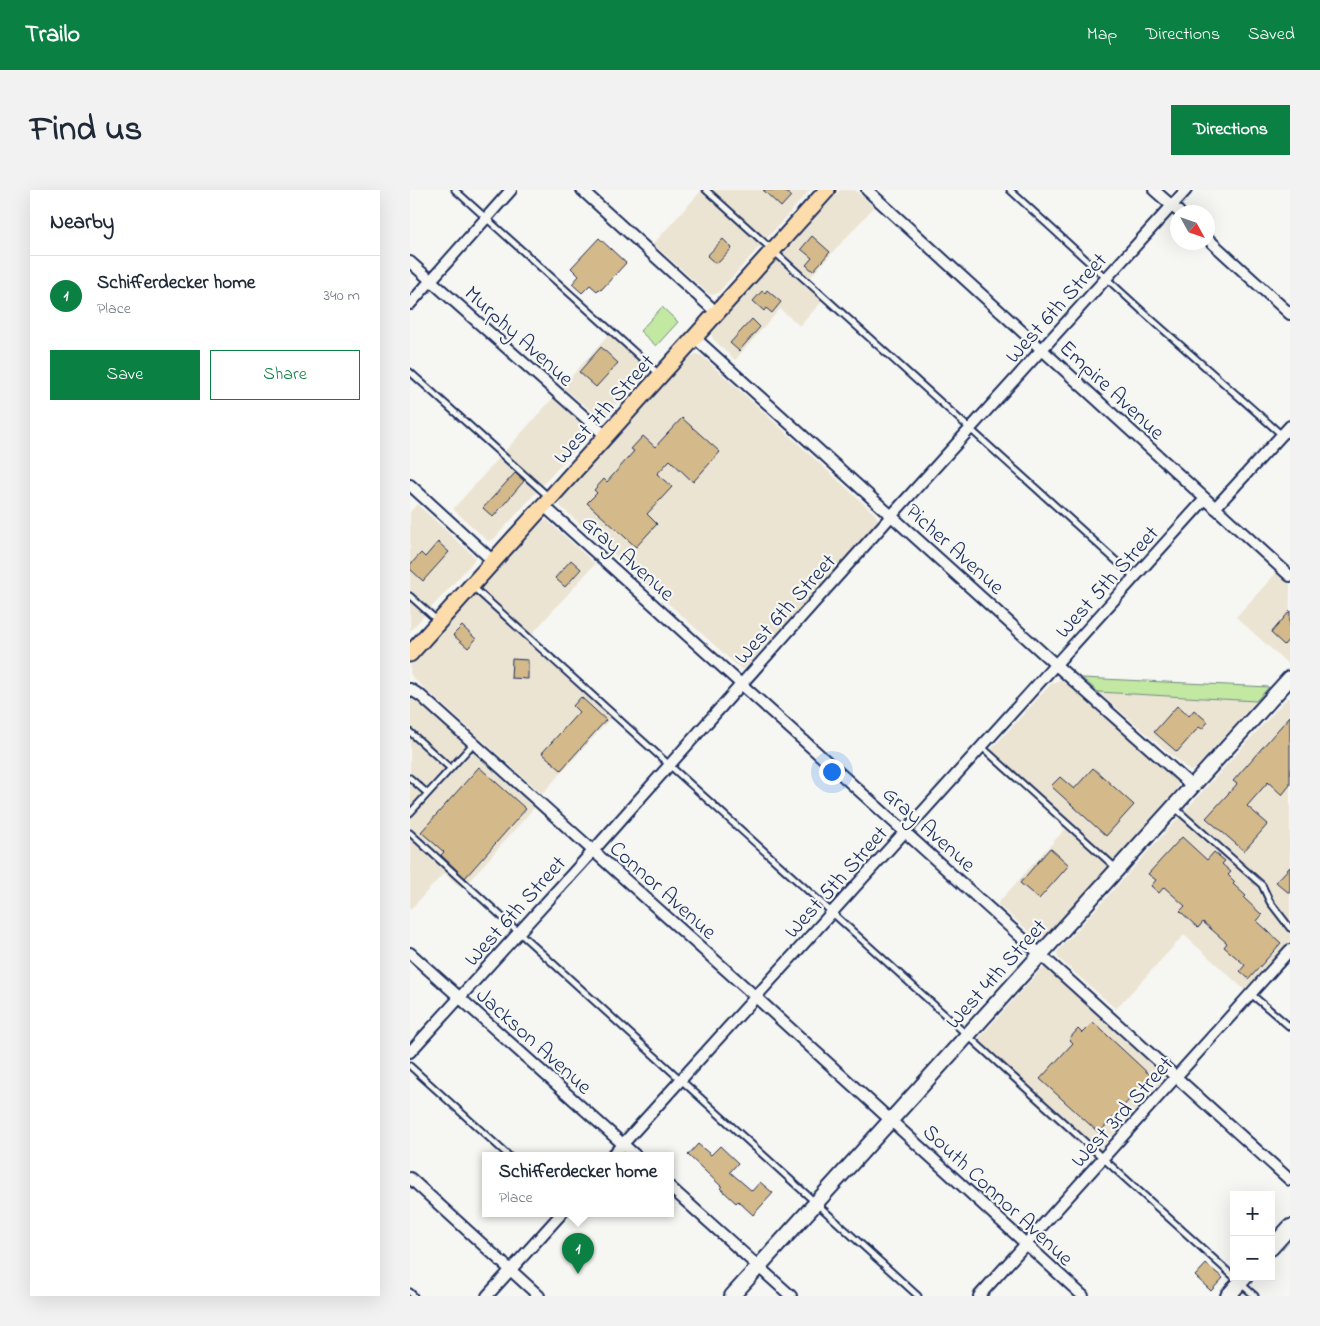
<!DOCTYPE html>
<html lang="en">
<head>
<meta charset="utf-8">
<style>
	body { margin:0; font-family:"Indie Flower",sans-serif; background:#f2f2f3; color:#1f2937 }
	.controls { position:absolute; right:15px; bottom:15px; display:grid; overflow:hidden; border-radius:0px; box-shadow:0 5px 20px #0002 }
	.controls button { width:45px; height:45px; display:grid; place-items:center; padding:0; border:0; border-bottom:1px solid #e0e1e3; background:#fff; color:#1f2937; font:25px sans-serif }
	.compass { position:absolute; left:760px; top:15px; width:45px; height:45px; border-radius:50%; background:#fff; box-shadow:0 5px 20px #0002; rotate:130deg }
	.you { position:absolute; left:421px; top:581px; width:18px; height:18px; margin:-12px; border:4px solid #fff; border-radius:50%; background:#1a73e8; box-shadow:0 0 0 8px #1a73e833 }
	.badge { display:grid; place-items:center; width:32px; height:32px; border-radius:50%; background:#0b8043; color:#fff; font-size:16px; font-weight:700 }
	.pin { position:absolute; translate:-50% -41px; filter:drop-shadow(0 1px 2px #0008) }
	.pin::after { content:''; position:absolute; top:26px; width:18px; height:15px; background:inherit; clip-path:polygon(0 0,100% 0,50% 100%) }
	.popup { position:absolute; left:72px; top:962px; width:192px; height:65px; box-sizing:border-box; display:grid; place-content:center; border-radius:0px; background:#fff; filter:drop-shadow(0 1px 4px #0005); font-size:16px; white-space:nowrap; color:#747a83 }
	.popup b { font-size:19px; color:#1f2937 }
	.popup::after { content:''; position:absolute; left:50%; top:100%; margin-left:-10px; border:10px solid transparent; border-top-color:#fff }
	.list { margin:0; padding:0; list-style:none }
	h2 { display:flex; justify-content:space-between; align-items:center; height:65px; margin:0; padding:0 20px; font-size:21px }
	h2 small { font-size:16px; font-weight:400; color:#747a83 }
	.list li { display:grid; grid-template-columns:32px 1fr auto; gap:15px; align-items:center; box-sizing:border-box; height:80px; padding:0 20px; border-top:1px solid #e0e1e3 }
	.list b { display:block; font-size:19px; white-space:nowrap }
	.list p { margin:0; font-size:16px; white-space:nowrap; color:#747a83 }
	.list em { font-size:16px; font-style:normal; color:#747a83 }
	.actions { display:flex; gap:10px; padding:15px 20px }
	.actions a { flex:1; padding:11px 0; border:1px solid #0b8043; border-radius:0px; text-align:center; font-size:18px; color:#0b8043 }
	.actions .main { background:#0b8043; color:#fff }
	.map { position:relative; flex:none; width:880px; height:1106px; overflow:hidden; border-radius:0px }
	header { display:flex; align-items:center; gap:30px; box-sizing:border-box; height:70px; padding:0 25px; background:#0b8043; color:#fff }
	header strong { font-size:24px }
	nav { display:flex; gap:28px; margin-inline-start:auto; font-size:18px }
	.intro { display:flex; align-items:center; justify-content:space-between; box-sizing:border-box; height:120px; padding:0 30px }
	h1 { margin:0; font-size:35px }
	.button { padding:12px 22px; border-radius:0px; background:#0b8043; color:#fff; font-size:18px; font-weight:700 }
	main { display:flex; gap:30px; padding:0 30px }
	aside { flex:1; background:#fff; border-radius:0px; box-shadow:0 5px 20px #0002 }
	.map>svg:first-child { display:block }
</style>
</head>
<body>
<header>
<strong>Trailo</strong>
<nav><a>Map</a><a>Directions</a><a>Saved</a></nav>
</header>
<div class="intro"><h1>Find us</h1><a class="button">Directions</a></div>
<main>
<aside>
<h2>Nearby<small></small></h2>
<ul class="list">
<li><span class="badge">1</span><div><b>Schifferdecker home</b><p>Place</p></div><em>340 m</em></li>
</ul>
<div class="actions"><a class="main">Save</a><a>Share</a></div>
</aside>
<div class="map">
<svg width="880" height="1106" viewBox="0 0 880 1106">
	<rect width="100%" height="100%" fill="#f6f6f2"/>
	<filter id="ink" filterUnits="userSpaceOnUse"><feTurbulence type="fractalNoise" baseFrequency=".02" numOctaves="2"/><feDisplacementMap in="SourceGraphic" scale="10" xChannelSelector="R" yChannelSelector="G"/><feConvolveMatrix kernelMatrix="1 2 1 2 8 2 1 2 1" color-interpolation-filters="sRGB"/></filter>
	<g filter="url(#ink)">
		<g fill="#ece4d3">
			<path d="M292 0H400L308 103 302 105 299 104 243 54Z"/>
			<path d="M430 0H445L464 17 395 93 413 110 390 136 370 119 325 170 304 150 302 147V142Z"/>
			<path d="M204 138 242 173 195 226 190 228 152 197Z"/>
			<path d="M286 164 292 166 465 324 468 329 466 334 337 476 333 479H331L150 316 152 308 280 167Z"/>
			<path d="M143 208 176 239 178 241 177 246 84 349 78 351 43 319Z"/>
			<path d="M7 314 65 367 63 372 0 441V322Z"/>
			<path d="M137 330 185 374 121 445 206 522 132 604 3 488 0 483V476L132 332Z"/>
			<path d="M867 382 880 394 879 475 826 427Z"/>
			<path d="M652 489 766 590 768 596 765 602 634 748 628 749 587 714 655 639 575 566 641 494Z"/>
			<path d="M688 502 846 511 785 579 780 581Z"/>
			<path d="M0 508 13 516 124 618 52 699 34 683 0 720Z"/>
			<path d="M877 508H880V753L836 801 774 745 706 819 648 768 647 762Z"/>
			<path d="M635 777 752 882 754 885 752 890 683 967 562 856 629 781Z"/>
		</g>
		<g fill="#c3e8a2" stroke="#6f8c80">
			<path d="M252 117 268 132 246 156 230 141Z"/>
			<path d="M672 488 859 497 846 511 688 502Z"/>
		</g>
		<g fill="#d4b98a" stroke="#1b2f5e">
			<path d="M353 0H374L381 6 371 17Z"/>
			<path d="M402 46 420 62 403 81 396 75 402 68 391 59Z"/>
			<path d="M189 48 216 73 191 100 189 99 187 101 180 95 172 103 162 94 169 86 161 78Z"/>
			<path d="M313 49 322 58 309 72 305 73 297 66Z"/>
			<path d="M357 100 371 112 362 123 356 118 354 121 343 111 352 101 355 103Z"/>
			<path d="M342 129 350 137 329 161 320 153Z"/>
			<path d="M191 157 208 173 186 197 169 182Z"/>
			<path d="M272 228 310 262 283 292 260 270 247 284 262 297 237 324 247 334 226 357 177 313 187 303 184 300 194 289 197 292 224 261 221 259 233 246 245 257Z"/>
			<path d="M105 283 114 291 83 327 73 318Z"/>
			<path d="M28 352 39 362 13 391 0 379V375L11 363 15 367Z"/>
			<path d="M161 370 171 379 155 397 145 388Z"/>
			<path d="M880 421V448L874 455 861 443Z"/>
			<path d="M52 436 66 449 58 458 43 445Z"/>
			<path d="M102 469 118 470V489L101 488Z"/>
			<path d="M171 507 196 530 151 580 132 563 169 522 163 516Z"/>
			<path d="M767 516 779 526 784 520 798 532 792 539 789 537 767 562 744 542Z"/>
			<path d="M880 526V595L872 605 858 592 837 616 858 634 834 661 796 628 827 594 823 591Z"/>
			<path d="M69 577 116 619 55 688 31 665 34 662 11 642Z"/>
			<path d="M683 578 724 615 696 646 641 596 650 587 664 599Z"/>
			<path d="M772 647 797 670 804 662 815 671 812 674 821 682 818 685 825 692 823 694 836 706 834 708 852 725 847 731 871 753 839 789 830 781 835 775 814 757 817 753 793 732 788 738 770 721 775 716 754 697 749 703 741 696 746 690 738 684Z"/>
			<path d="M640 658 659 675 629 709 610 693Z"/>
			<path d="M880 677V704L866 692Z"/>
			<path d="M683 832 741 886 689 943 630 889 663 853 659 849 668 839 672 843Z"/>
			<path d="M288 954 301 965 310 956 328 973 320 982 342 1001 350 992 363 1003 343 1025 328 1011 326 1013 310 998 312 997 278 965Z"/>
			<path d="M796 1074 813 1088 801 1101 785 1086Z"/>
		</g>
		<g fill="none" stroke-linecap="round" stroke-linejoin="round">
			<g stroke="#1b2f5e" stroke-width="9">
				<g id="lane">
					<path d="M45 0 249 184"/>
					<path d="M296 0 724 387"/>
					<path d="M600 0 731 120 872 245"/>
					<path d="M0 182 139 307"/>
					<path d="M63 397 824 1087"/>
					<path d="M0 406 28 431"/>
					<path d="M0 542 40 578"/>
					<path d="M572 557 706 678"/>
					<path d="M0 588 17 603"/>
					<path d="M764 617 852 695 860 712 880 738"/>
					<path d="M0 623 63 554"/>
					<path d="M0 643 508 1106"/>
					<path d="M841 804 880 837"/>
					<path d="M0 876 98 965"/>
					<path d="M830 1093 845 1106"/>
					<path d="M0 1102 4 1106"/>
				</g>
			</g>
			<g stroke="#1b2f5e" stroke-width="14">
				<g id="street">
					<path d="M172 0 307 123"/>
					<path d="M457 0 880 386"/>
					<path d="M744 0 769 22"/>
					<path d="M798 49 880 124"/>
					<path d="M0 72 196 246"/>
					<path d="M0 114 101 0"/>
					<path d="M285 148 646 475 782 596"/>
					<path d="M0 295 83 371"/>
					<path d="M133 315 880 990"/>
					<path d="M805 318 880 236"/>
					<path d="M0 499 11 506 337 799 673 1106"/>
					<path d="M0 763 225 965"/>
					<path d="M0 862 183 661 482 325 776 0"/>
					<path d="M203 965 795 309"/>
					<path d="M0 988 129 1106"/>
					<path d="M260 997 381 1106"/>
					<path d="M77 1106 152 1023"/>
					<path d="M569 1106 880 760"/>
				</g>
			</g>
			<g stroke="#1b2f5e" stroke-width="18">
				<g id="secondary">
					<path d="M861 1058 880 1037"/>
					<path d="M322 1106 880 488"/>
					<path d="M818 1106 835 1087"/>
				</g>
			</g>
			<g stroke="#1b2f5e" stroke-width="19">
				<path id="primary" d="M0 464 417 0"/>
			</g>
			<use href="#lane" stroke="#f6f6f2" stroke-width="5"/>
			<use href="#street" stroke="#f6f6f2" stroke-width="10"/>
			<use href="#secondary" stroke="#f6f6f2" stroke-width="14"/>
			<use href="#primary" stroke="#fddcac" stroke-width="15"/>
		</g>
	</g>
	<g text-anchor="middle" stroke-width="4.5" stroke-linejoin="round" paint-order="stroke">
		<g font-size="22" fill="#1b2f5e" stroke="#f6f6f2">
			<text transform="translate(645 117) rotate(-48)" y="8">West 6th Street</text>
			<text transform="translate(110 145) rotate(42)" y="8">Murphy Avenue</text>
			<text transform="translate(703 199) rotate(43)" y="8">Empire Avenue</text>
			<text transform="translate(193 218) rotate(-48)" y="8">West 7th Street</text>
			<text transform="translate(546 358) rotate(42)" y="8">Picher Avenue</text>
			<text transform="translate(219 367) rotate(42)" y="8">Gray Avenue</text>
			<text transform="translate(696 391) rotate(-48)" y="8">West 5th Street</text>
			<text transform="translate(374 418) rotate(-48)" y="8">West 6th Street</text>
			<text transform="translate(520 638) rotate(42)" y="8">Gray Avenue</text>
			<text transform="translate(425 691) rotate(-48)" y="8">West 5th Street</text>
			<text transform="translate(254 699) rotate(42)" y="8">Connor Avenue</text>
			<text transform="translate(104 720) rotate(-48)" y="8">West 6th Street</text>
			<text transform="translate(585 783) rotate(-48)" y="8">West 4th Street</text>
			<text transform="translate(125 850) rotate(42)" y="8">Jackson Avenue</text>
			<text transform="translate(711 921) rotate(-48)" y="8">West 3rd Street</text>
			<text transform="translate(589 1004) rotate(43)" y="8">South Connor Avenue</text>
		</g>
	</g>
</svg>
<div class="controls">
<button>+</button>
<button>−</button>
</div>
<svg class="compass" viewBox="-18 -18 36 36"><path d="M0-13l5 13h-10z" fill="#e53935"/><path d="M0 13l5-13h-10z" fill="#747a83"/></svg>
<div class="you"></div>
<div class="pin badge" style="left:168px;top:1084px">1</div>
<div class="popup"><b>Schifferdecker home</b>Place</div>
</div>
</main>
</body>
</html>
